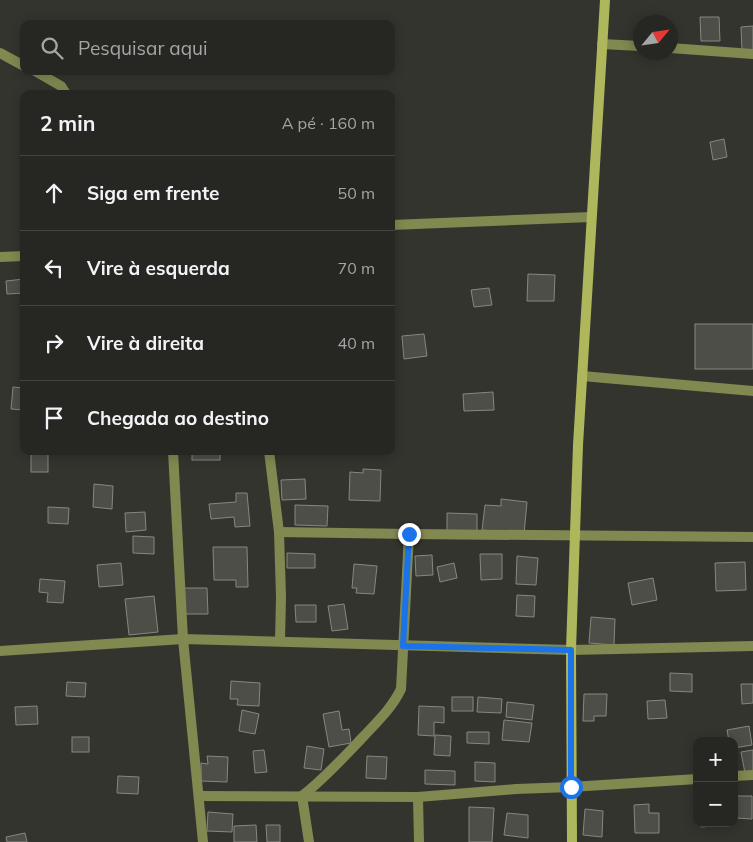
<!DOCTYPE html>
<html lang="pt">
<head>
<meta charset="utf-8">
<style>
	body { margin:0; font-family:Mulish,sans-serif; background:#32332f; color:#f1f3f6 }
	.controls { position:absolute; right:15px; bottom:15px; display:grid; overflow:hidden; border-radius:10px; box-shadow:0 2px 12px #0003 }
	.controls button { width:45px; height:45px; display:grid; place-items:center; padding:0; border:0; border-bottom:1px solid #424440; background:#262722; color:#f1f3f6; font:25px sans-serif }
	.compass { position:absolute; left:633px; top:15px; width:45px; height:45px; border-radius:50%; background:#262722; box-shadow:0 2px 12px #0003; rotate:61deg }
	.stop { position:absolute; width:15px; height:15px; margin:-11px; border:4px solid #1a73e8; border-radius:50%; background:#fff }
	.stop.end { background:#1a73e8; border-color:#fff; box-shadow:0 1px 5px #0008 }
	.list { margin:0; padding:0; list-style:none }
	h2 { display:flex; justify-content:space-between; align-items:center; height:65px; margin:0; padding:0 20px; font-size:21px }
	h2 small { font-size:16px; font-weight:400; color:#a4a5a5 }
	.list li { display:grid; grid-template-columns:32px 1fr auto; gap:15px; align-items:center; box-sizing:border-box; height:75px; padding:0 20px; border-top:1px solid #424440 }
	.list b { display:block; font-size:19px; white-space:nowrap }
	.list em { font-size:16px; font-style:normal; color:#a4a5a5 }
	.icon { flex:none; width:28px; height:28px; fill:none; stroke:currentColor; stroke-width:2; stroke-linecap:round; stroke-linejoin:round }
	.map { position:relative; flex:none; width:753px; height:842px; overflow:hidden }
	.search { position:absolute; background:#262722; box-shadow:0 2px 12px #0003; left:20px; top:20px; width:375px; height:55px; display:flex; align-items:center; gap:12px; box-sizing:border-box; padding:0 18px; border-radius:10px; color:#a4a5a5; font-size:19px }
	.panel { position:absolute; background:#262722; box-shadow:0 2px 12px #0003; left:20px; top:90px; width:375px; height:365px; border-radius:10px }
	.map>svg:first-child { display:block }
</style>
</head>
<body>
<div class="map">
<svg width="753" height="842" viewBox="0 0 753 842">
	<rect width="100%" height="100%" fill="#33342e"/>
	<g fill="#4d4e48" stroke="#868780">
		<path d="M700 17H719L720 41H701Z"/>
		<path d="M753 26V50L742 51 741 27Z"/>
		<path d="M724 139 727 157 713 160 710 142Z"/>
		<path d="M528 274 555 275 554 301H527Z"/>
		<path d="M24 279V293L7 294 6 281Z"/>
		<path d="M489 288 492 305 474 307 471 290Z"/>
		<rect x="695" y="324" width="58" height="45"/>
		<path d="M424 334 427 356 404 359 402 336Z"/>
		<path d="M13 387 24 388V410L11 409Z"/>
		<path d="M493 392 494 410 464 411 463 394Z"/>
		<rect x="31" y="451" width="17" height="21"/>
		<rect x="192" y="451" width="28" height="9"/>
		<path d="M363 469 381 470 380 501 349 500 350 472 363 473Z"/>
		<path d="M305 479 306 499 282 500 281 480Z"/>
		<path d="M94 484 113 486 112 509 93 507Z"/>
		<path d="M236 493H247L250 526 235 527 234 517 211 519 209 504 236 502Z"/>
		<path d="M501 499 527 502 524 534 482 530 485 505 501 506Z"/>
		<path d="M295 505 328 506 327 526 295 525Z"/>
		<path d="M48 507 69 508 68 524 48 523Z"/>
		<path d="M145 512 146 530 126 532 125 513Z"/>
		<path d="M447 513 477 514V532H447Z"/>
		<path d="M133 536 154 537V554L133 553Z"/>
		<path d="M213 547H247L248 587H236V580H214Z"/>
		<path d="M287 553 315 554V568H287Z"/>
		<path d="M480 554H502V579L481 580Z"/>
		<path d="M432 555 433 575 416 576 415 556Z"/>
		<path d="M517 556 538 558 536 585 516 584Z"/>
		<path d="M745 562 746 590 716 591 715 563Z"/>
		<path d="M121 563 123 585 99 587 97 565Z"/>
		<path d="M454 563 457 578 440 582 437 567Z"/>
		<path d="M354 564 377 566 374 594 356 593 357 588H352Z"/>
		<path d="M653 578 657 600 632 605 628 583Z"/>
		<path d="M40 579 65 581 63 603 47 602 48 593 39 592Z"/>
		<path d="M184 588H207L208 614H184Z"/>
		<path d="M517 595 535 596 534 617 516 616Z"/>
		<path d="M154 596 158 632 129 635 125 599Z"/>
		<path d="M344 604 348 629 332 631 328 606Z"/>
		<path d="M295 605H316V622H296Z"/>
		<path d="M591 617 615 619 614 645 589 643Z"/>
		<path d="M670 673 692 674V692L670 691Z"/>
		<path d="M231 681 260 683 259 706 237 705 238 699H230Z"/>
		<path d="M67 682 86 683 85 697 66 696Z"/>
		<path d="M741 684H753V703L742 704Z"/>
		<path d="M584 694H607L606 716H594V721H583Z"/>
		<rect x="452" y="697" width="21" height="14"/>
		<path d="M478 697 502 699 501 713 477 712Z"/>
		<path d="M665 700 667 718 648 719 647 701Z"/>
		<path d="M507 702 534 705 532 720 506 717Z"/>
		<path d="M37 706 38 724 16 725 15 707Z"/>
		<path d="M419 706 444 707V723L434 722V736L418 735Z"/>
		<path d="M242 710 259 714 255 734 239 731Z"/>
		<path d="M339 711 342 730 349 729 351 743 329 747 323 714Z"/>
		<path d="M504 720 532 723 529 742 502 740Z"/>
		<path d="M749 726 752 745 734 748V741H729L727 730Z"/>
		<path d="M467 732H489V744L467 743Z"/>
		<path d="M435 735 451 736 450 756 434 755Z"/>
		<rect x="72" y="737" width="17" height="15"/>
		<path d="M307 746 324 749 321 770 304 768Z"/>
		<path d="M264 750 267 772 255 773 253 751Z"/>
		<path d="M753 750V771L745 773 741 752Z"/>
		<path d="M207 756 228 757 227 782 201 781V763L208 764Z"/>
		<path d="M367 756 387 757 386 779 366 778Z"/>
		<path d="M475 762 495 763V782L475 781Z"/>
		<path d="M425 770 455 771V785L425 784Z"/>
		<path d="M118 776 139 777 138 794 117 793Z"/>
		<path d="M736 796H752V819L736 818Z"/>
		<path d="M649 804V813H659V833H635L634 805Z"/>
		<path d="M469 807 494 808 492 842H469Z"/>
		<path d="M585 809 603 811 602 837 583 835Z"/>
		<path d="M208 812 233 814 232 832 207 831Z"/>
		<path d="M507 813 528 815V838L504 835Z"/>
		<path d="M701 823H714V826L701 827Z"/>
		<path d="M256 825 257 842H234V826Z"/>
		<path d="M266 825H280V842H267Z"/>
		<path d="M25 833 27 842H7L6 837Z"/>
	</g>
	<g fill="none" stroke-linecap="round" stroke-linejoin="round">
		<g stroke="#818850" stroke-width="10">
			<path d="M602 44 640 46"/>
			<path d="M670 48 753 54"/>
			<path d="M0 53 24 66"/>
			<path d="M35 71 61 86 66 94"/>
			<path d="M391 225 591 217"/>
			<path d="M0 257 24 256"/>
			<path d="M582 376 753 391"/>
			<path d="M173 451 183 639 203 842"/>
			<path d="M269 451 279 532 281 597 280 641"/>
			<path d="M279 532 409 534 401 689C392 708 377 722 363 737 343 758 324 779 302 796"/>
			<path d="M409 534 753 537"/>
			<path d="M0 651 183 639 571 650 753 646"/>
			<path d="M734 776 753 775"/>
			<path d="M199 796 418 797 516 789 571 787 697 779"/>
			<path d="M302 796 309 842"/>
			<path d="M418 797 419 842"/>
		</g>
		<path stroke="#aeb75b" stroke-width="10" d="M572 842 571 650 578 445 605 0"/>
	</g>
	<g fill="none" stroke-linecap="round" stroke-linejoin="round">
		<path stroke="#1a73e8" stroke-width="6" d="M409 534 403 646 571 650V787"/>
	</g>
</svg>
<div class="controls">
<button>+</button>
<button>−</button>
</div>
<svg class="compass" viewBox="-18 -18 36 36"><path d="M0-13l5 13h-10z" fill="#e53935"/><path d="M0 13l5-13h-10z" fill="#a4a5a5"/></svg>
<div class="stop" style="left:571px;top:787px"></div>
<div class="stop end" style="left:409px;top:534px"></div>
<div class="search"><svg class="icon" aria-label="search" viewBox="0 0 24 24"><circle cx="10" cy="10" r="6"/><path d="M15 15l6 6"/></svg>Pesquisar aqui</div>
<section class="panel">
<h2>2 min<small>A pé · 160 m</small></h2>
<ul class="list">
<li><svg class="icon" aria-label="ahead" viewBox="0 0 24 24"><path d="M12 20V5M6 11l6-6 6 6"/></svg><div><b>Siga em frente</b></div><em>50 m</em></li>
<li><svg class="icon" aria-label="left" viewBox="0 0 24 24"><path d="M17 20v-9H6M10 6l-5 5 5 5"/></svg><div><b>Vire à esquerda</b></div><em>70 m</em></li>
<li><svg class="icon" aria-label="right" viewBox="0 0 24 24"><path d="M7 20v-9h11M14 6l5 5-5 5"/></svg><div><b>Vire à direita</b></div><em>40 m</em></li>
<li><svg class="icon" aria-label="arrive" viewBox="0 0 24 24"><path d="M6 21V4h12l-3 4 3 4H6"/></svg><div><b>Chegada ao destino</b></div></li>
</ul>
</section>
</div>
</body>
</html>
